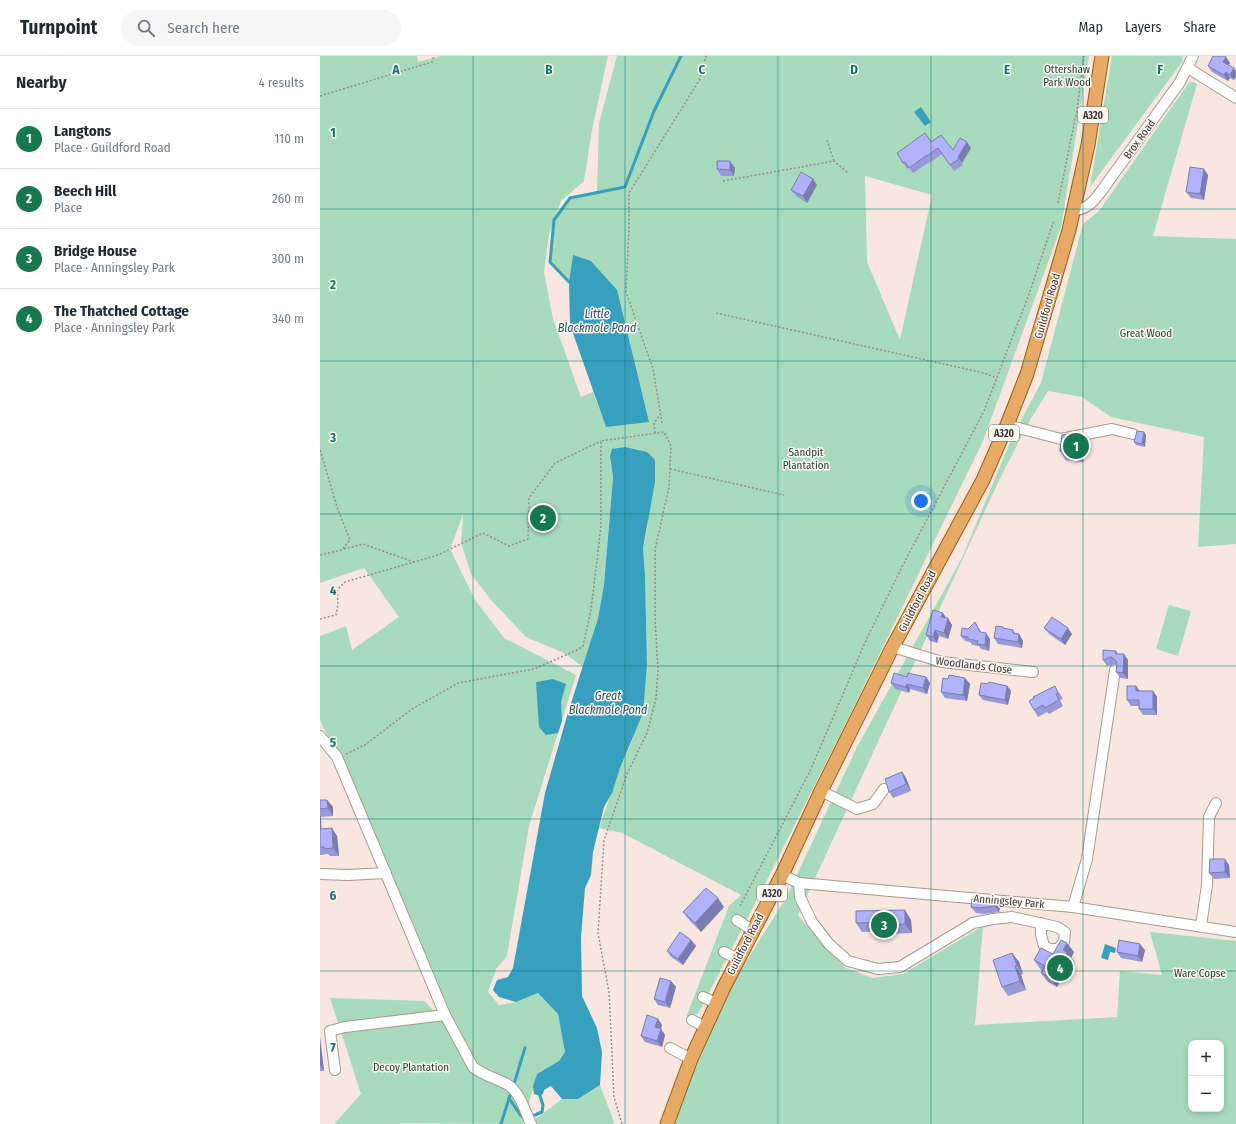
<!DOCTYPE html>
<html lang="en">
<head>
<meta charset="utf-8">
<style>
	body { margin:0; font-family:"Fira Sans Condensed",sans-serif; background:#f6f6f7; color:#1f2937 }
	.controls { position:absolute; right:12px; bottom:12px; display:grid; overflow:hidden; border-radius:8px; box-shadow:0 2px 6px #0003 }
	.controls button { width:36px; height:36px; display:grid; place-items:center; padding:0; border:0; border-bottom:1px solid #e0e1e3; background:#fff; color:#1f2937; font:20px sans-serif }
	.you { position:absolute; left:601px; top:445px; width:14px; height:14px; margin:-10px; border:3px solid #fff; border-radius:50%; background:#1a73e8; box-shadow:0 0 0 6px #1a73e833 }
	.badge { display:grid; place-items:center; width:26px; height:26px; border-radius:50%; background:#17784f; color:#fff; font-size:13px; font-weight:700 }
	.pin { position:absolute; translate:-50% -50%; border:2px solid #fff; box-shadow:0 1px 4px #0006 }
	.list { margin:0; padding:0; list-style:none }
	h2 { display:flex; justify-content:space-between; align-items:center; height:52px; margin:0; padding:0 16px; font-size:17px }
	h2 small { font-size:13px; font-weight:400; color:#747a83 }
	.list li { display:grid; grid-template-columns:26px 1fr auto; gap:12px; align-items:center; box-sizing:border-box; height:60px; padding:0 16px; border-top:1px solid #e0e1e3 }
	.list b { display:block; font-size:15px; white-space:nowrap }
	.list p { margin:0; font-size:13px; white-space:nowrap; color:#747a83 }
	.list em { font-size:13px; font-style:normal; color:#747a83 }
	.icon { flex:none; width:22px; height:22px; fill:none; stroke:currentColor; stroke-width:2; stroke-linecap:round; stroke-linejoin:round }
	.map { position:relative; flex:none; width:916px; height:1068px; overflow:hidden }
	header { display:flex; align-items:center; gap:24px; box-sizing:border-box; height:56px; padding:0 20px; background:#fff; border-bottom:1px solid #e0e1e3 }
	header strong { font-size:19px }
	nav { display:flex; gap:22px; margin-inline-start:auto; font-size:14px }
	.search { width:280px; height:36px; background:#f6f6f7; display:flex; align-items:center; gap:10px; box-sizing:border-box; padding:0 14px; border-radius:22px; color:#747a83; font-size:15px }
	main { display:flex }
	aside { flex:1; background:#fff }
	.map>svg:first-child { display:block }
</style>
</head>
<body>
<header>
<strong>Turnpoint</strong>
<div class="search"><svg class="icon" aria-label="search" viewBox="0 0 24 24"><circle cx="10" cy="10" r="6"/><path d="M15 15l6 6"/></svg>Search here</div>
<nav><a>Map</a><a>Layers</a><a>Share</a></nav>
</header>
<main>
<aside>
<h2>Nearby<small>4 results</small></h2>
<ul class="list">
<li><span class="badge">1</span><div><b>Langtons</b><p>Place · Guildford Road</p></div><em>110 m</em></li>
<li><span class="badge">2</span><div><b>Beech Hill</b><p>Place</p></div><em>260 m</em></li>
<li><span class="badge">3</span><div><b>Bridge House</b><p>Place · Anningsley Park</p></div><em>300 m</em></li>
<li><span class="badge">4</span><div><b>The Thatched Cottage</b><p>Place · Anningsley Park</p></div><em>340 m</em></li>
</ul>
</aside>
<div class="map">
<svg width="916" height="1068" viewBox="0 0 916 1068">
	<rect width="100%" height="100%" fill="#f8e7df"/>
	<g fill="#a8dabc" fill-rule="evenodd">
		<path d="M0 0H97L98 6 121 0H288L272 74 264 125 241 145 234 164 250 142 277 135 279 67 297 0H769L741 171 663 385 526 667 441 836 378 958 367 959 409 850 421 839 302 777 279 772 300 712 312 685 327 608 325 519 323 492 328 469 290 400 293 420 284 529 278 562 263 611 244 597 206 581 172 545 151 518 141 487 143 459 130 493 155 544 184 582 256 619 209 770 187 900 176 913 168 936 179 949 196 946 218 937 238 958 245 996 239 1005 217 1018 203 1068 80 1067V1068H14L41 1038 10 942 104 945 149 990 129 960 27 714 4 673 0 664V580L26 570 32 594 79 561 44 512 0 527ZM621 99 599 110 593 117 589 112 587 113 583 107ZM545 120 612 139 580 284 547 206ZM234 165 230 206 249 226 253 199 286 371 273 336 261 341 233 263 224 216 229 178Z"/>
		<path d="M792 0H863L862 6 770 131Z"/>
		<path d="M870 25 877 28 833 180 916 183V488L878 491 884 381 791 361 762 341 728 335 709 366 682 418 478 859 506 893 526 912 552 922 583 918 663 870 655 969 797 961 800 915 842 919 830 876 916 885V1068H355L375 1008 417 920 466 842 537 691 642 502 693 379 721 327 763 168 779 155ZM871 987H901V1053H871Z"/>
		<path d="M849 549 871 555 858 600 836 593Z"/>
		<path d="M280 1029 294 1066 293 1068H209L242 1043H258Z"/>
	</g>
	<g fill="#37a0bf">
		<path d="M601 51 611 66 605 70 594 56Z"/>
		<path d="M253 199 271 205 297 234 329 366 286 371 250 269 249 226Z"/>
		<path d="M305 391 327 396 335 404V426L323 492 325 519 327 608 323 657 300 712 292 737 284 751 273 796 271 819 265 832 261 881 262 940 277 972 282 996 280 1029 258 1043H242L231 1030 224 1034 223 1038 220 1040 214 1038 213 1030 217 1018 239 1005 245 996 238 958 218 937 196 946 179 941 173 934 177 924 188 921 193 912 225 737 247 660 278 562 284 529 293 421 290 400 292 393Z"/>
		<path d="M233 623 246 628 241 646 242 665 238 677 226 679 219 671 216 626Z"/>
		<path d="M785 888 796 892 795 897 790 896 788 904 781 902Z"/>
	</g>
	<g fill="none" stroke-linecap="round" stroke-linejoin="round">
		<g stroke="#37a0bf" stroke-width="3">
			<path d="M249 226 230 206 234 164 250 142 305 131 334 55 361 0"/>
			<path d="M193 1031 205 992"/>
			<path d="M189 1042 201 1060H205"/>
			<path d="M210 1060 215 1059 222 1056 223 1049 220 1040"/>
			<path d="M181 1068 191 1036"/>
		</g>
		<g stroke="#a89991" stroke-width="12">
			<g id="minor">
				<path d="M868 12 916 42"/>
				<path d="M754 154C766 154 773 146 780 137L860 26 873 0"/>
				<path d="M687 369 741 383 792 373 813 378"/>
				<path d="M573 591 622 606 713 616"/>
				<path d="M0 680 17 701 125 959 153 1011C163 1019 175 1022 187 1028 200 1036 205 1055 211 1068"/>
				<path d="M501 735 537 753 553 748 564 733"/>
				<path d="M0 818 28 819 66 817"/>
				<path d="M462 819 479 827 753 851 916 876"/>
				<path d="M479 827 480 841 492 866 509 888 528 905 558 913 580 911 653 867 673 863 692 861 737 871 745 876 744 886 738 893H730L724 890 721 879V867"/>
				<path d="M753 851 767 803 795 614"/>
				<path d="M417 864 432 874"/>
				<path d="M881 870 887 829 889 761 896 747"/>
				<path d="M404 896 418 903"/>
				<path d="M383 941 396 947"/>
				<path d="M372 964 385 971"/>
				<path d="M350 992 371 1003"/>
				<path d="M15 1014 10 975 25 971 125 959"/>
			</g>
		</g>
		<g stroke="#9e5d12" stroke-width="15">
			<path id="major" d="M347 1068 371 1003 404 931 462 819 501 735 571 594 663 424 687 369 707 318 749 174 768 89 782 0"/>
		</g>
		<g stroke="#998e88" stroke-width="1.5" stroke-dasharray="2 2" stroke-linecap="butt">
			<path d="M0 40 112 6 114 0"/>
			<path d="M507 84 514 105"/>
			<path d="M403 125 514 105 528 117"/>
			<path d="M738 147 757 54 764 0"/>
			<path d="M396 257 664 317 677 322"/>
			<path d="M342 367 333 313 306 236 309 173V137L380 23 386 0"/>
			<path d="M335 377 334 367 341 358"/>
			<path d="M0 394 18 454 30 484 22 494 0 499"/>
			<path d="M350 413 464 439"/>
			<path d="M24 493 43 488 94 506"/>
			<path d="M0 563 16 559 18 548 17 534 25 526 118 499 163 477 189 490 208 483 209 442 235 407 281 385"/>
			<path d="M26 698 45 689 92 653 138 627 214 613 257 594 263 590 271 554 281 470V385L344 376 351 390 349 431 335 494V562L338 614 336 642 327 677 307 718 284 784 278 877 289 936 294 1041 302 1068"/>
			<path d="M420 850 490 715 547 582 583 509 664 355 709 238 734 164"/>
		</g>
		<use href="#minor" stroke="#fff" stroke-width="10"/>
		<use href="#major" stroke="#e5aa66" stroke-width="13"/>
	</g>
	<g fill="#9799d8">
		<path d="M906 1 910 7 909 9 914 24 910 22 908 25 892 16 888 10Z"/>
		<path d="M611 86 633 94 651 92 642 107 643 109 634 115 622 98 611 106V105L593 117 589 112 587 113 583 107Z"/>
		<path d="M415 112 414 120H401L397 113Z"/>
		<path d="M888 119 884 144 871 142 866 136Z"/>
		<path d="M497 129 487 147 476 140 471 134Z"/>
		<path d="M759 376 765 385 763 406 746 404 740 395Z"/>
		<path d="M826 379 825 391 816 389 814 386Z"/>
		<path d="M626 562 632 569 628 583 619 580 617 587 610 585 606 579Z"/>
		<path d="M659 572 661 576 670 583 669 595 661 593 659 590 652 589 650 586 645 585 641 580 648 573Z"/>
		<path d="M684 572 693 574 696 578H699L703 585 702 592 678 588 674 582Z"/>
		<path d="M724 572 752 578 745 589 729 578Z"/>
		<path d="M796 595 798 598 808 604V623L800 622 796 616 797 608H796L787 610 783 604Z"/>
		<path d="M587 621H606L610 627 607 638 590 633 589 637 575 633 571 627Z"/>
		<path d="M645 622 650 628 647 645 625 642 621 636 628 623Z"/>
		<path d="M687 630 691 635 688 649 663 644 659 639Z"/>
		<path d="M816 630 820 635H833L837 641V659H823L819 653V650H811L807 644Z"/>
		<path d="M739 636 743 643 740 644 743 650 729 658 727 656 718 661 714 654Z"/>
		<path d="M582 716 586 722 591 735 573 742 569 736Z"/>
		<path d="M0 744H7L13 751V760L1 761V773L17 780 19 800H10L8 798 0 799Z"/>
		<path d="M909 809 910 822 894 823 889 817Z"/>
		<path d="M675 846 680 852 679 856 664 858 656 857 651 851Z"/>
		<path d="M404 851 381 876 370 865 363 856Z"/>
		<path d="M591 864 592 877 570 878 569 875 542 876 536 867Z"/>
		<path d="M371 884 376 890 363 909 351 901 347 895Z"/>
		<path d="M825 894 822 906 801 902 797 896Z"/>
		<path d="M754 896 751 902 754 905 746 919 744 918 737 931 728 926 721 917 723 915 721 914 714 904 733 898Z"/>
		<path d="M692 897 699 906 703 918 701 919 706 934 688 940 682 931Z"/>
		<path d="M351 925 356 931 350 952 338 949 334 943Z"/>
		<path d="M338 963 342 969 341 973 345 979 342 991 325 986 321 980Z"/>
		<path d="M0 981 4 1015H0Z"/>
	</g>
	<g fill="#7b7db0">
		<path d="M906 1 910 7 907 12 903 6Z"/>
		<path d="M914 12 916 15V21L914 24 910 19Z"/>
		<path d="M906 16 910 22 908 25 904 19Z"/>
		<path d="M647 86 651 92 642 107 638 101Z"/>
		<path d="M410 105 415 112 414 120 410 114Z"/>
		<path d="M884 113 888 119 884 144 880 138Z"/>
		<path d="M493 123 497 129 487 147 483 140Z"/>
		<path d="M759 376 765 385 763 406 756 397Z"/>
		<path d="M824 376 826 379 825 391 822 388Z"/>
		<path d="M623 557 627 563 621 561Z"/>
		<path d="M628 562 632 569 628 583 624 577Z"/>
		<path d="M748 572 752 578 745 589 741 583Z"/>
		<path d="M615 574 619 580 617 587 613 581Z"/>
		<path d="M666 577 670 583 669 595 665 589Z"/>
		<path d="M699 578 703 585 702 592 698 586Z"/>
		<path d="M804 598 808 604V623L803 617Z"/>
		<path d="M606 621 610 627 607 638 603 632Z"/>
		<path d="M645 622 650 628 647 645 643 639Z"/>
		<path d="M587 628 590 633 589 637 586 631Z"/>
		<path d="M687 630 691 635 688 649 685 644Z"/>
		<path d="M816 630 820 636 816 635Z"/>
		<path d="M833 635 837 641V659L833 653Z"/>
		<path d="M582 716 586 722 591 735 586 728Z"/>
		<path d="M7 744 13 751V760L8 752Z"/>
		<path d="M0 759 1 761 2 781 0 779Z"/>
		<path d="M12 772 17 780 19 800 13 792Z"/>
		<path d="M905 803 909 809 910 822 905 816Z"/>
		<path d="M398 842 404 851 381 876 375 867Z"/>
		<path d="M675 846 680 852 679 856 675 850Z"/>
		<path d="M585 854 591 864 592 877 585 868Z"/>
		<path d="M371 884 376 890 363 909 358 903Z"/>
		<path d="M747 887 754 896 751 902 754 905 746 919 740 910 743 894Z"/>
		<path d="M820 888 825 894 822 906 818 900Z"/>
		<path d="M692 897 699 906 703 918 697 909Z"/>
		<path d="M738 909 744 918 737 931 731 922Z"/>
		<path d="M695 910 701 919 706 934 700 925Z"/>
		<path d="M351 925 356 931 350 952 345 946Z"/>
		<path d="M338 963 342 969 339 977 335 971Z"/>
		<path d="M341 973 345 979 342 991 337 985Z"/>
		<path d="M0 981V982L4 1015 0 1009Z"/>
	</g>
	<g fill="#b0b2fb" stroke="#7b7db0">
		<path d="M893 0H904L906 1 903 6 914 12 910 19 906 16 904 19 888 10Z"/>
		<path d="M605 77 611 86 621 79 633 94 640 82 647 86 638 101 639 103 630 109 618 92 607 100V99L589 112 585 106 583 107 577 97Z"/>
		<path d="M397 105H410V114L397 113Z"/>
		<path d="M870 111 884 113 880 138 866 136Z"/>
		<path d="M481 116 493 123 483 140 471 134Z"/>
		<path d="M817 375 824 376 822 388 814 386Z"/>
		<path d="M759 376 756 397 740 395 742 379Z"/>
		<path d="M613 554 623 557 621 561 628 562 624 577 615 574 613 581 606 579Z"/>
		<path d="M732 561 748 572 741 583 724 572Z"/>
		<path d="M655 566 660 576 666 577 665 589 657 588 658 585 648 583V581L641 580 642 572 648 573Z"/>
		<path d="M676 570 683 571V572L693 574V577L699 578 698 586 674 582Z"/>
		<path d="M783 594 796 595 795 598H804L803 617 796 616 797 606 794 603 791 601 783 604Z"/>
		<path d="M574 617 587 621 588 617 606 621 603 632 587 628 586 631 571 627Z"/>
		<path d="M629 619 645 622 643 639 621 636 623 622 628 623Z"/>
		<path d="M669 626 687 630 685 644 659 639 661 627 668 628Z"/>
		<path d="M735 630 738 637 736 638 739 644 725 652 723 649 714 654 709 645 714 642 713 641Z"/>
		<path d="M807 630H816V635H833V653H819V644H807Z"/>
		<path d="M582 716 586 728 569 736 565 723Z"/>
		<path d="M0 744H7L8 752 0 753Z"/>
		<path d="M12 772 13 792 4 793V791H0V773Z"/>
		<path d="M890 803H905V816L889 817Z"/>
		<path d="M386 832 398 842 375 867 363 856Z"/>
		<path d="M652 843 675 846V850L660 852 651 851Z"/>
		<path d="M585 854V868L564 869V866L536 867V855Z"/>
		<path d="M360 876 371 884 358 903 347 895Z"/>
		<path d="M741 884 747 887 743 894 747 896 740 910 738 909 731 922 721 917 725 910 714 904 721 892 733 898Z"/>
		<path d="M799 884 820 888 818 900 797 896Z"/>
		<path d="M692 897 697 909 695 910 700 925 682 931 673 904Z"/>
		<path d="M340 922 351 925 345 946 334 943Z"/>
		<path d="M327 959 338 963 335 971 341 973 337 985 321 980Z"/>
	</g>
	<path fill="none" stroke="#0f766e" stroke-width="1" stroke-opacity="0.55" d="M153 0V1068M305 0V1068M458 0V1068M611 0V1068M763 0V1068M0 153H916M0 305H916M0 458H916M0 610H916M0 763H916M0 915H916"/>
	<g text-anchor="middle" stroke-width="3" stroke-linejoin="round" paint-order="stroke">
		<g fill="#fdf7f4" stroke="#76706d" stroke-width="1">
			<rect x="758" y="51" width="30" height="16" rx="3"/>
			<rect x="669" y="369" width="30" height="16" rx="3"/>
			<rect x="437" y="829" width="30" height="16" rx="3"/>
		</g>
		<g font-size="10" font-weight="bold" fill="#3c3633">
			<text x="773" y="63">A320</text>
			<text x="684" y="381">A320</text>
			<text x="452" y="841">A320</text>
		</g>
		<g font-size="11" fill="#193c29" stroke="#fdf7f4">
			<text x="747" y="17">Ottershaw<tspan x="747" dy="13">Park Wood</tspan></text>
			<text x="826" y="281">Great Wood</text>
			<text x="486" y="400">Sandpit<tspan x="486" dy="13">Plantation</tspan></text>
			<text x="880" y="921">Ware Copse</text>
			<text x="91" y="1015">Decoy Plantation</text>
		</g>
		<g font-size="11" fill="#3c3633" stroke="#fdf7f4">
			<text transform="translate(819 83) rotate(-54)" y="4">Brox Road</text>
			<text transform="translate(727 250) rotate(-74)" y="4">Guildford Road</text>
			<text transform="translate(597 545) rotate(-62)" y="4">Guildford Road</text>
			<text transform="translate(654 609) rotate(7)" y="4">Woodlands Close</text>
			<text transform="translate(689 845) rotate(5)" y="4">Anningsley Park</text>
			<text transform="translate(425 888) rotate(-63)" y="4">Guildford Road</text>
		</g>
		<g font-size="12" font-style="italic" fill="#25515f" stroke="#fdf7f4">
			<text x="277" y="262">Little<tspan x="277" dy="14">Blackmole Pond</tspan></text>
			<text x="288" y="644">Great<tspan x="288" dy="14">Blackmole Pond</tspan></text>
		</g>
	</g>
	<g font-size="13" text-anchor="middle" font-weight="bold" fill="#0f766e" stroke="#fdf7f4" stroke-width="3" stroke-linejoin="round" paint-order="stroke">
		<text x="76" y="18">A</text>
		<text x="229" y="18">B</text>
		<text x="382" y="18">C</text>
		<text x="534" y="18">D</text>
		<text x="687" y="18">E</text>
		<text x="840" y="18">F</text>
		<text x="13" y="81">1</text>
		<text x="13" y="233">2</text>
		<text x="13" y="386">3</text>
		<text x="13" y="539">4</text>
		<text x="13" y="691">5</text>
		<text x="13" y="844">6</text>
		<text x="13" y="996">7</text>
	</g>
</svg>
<div class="controls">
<button>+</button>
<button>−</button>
</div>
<div class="you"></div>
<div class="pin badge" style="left:756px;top:390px">1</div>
<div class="pin badge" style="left:223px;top:462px">2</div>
<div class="pin badge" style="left:564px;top:869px">3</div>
<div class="pin badge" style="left:740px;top:912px">4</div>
</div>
</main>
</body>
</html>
